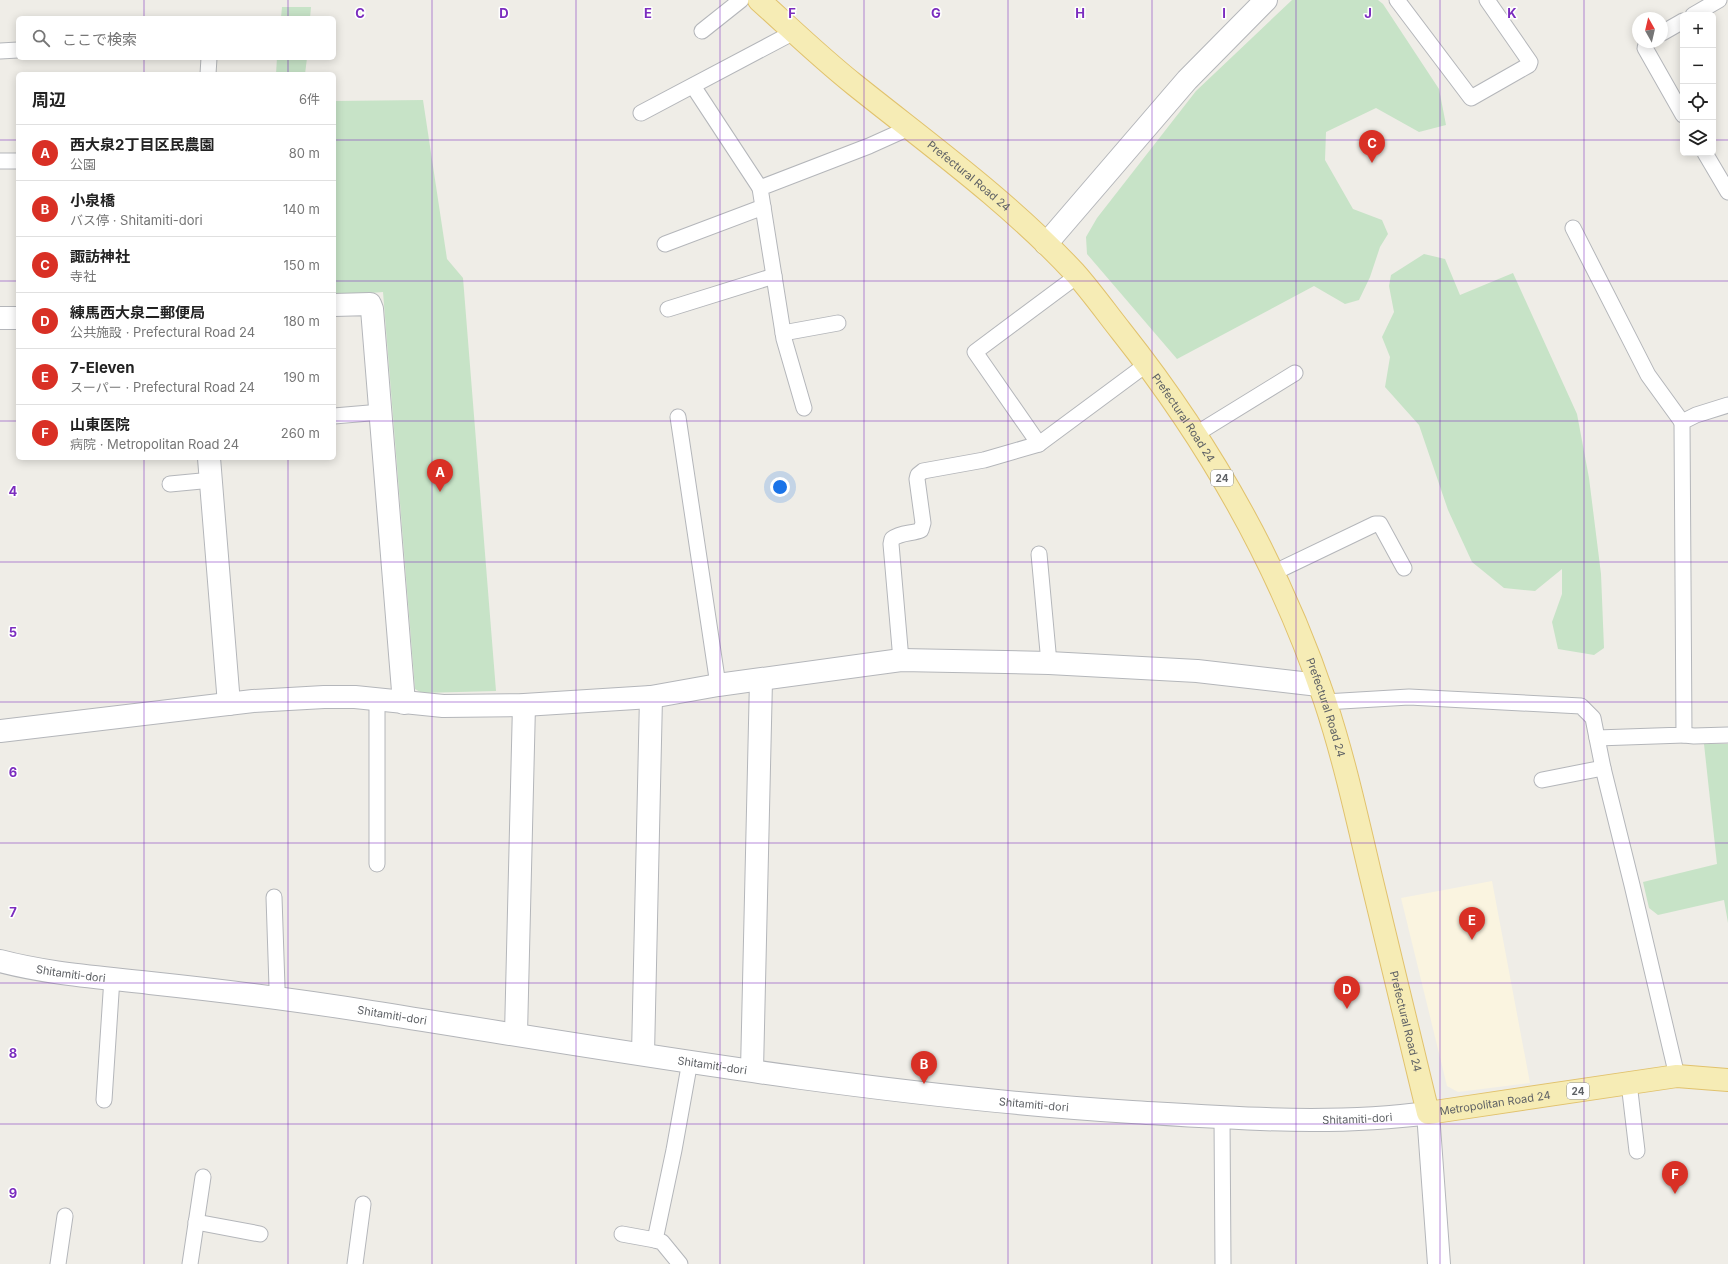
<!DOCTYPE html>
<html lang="ja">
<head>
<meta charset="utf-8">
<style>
	body { margin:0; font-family:Inter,"Noto Sans JP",sans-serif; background:#f6f6f6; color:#222 }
	.controls { position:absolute; right:12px; top:12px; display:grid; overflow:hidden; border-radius:6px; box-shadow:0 2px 10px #0003 }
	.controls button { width:36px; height:36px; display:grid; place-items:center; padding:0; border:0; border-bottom:1px solid #e0e0e0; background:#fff; color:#222; font:20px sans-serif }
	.compass { position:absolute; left:1632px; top:12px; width:36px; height:36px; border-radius:50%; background:#fff; box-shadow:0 2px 10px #0003; rotate:352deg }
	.you { position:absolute; left:780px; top:487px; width:14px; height:14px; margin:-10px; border:3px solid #fff; border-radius:50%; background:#1a73e8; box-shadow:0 0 0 6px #1a73e833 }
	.badge { display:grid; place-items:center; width:26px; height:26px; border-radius:50%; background:#d93025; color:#fff; font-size:13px; font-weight:700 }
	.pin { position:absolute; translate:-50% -33px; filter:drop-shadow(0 1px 2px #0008) }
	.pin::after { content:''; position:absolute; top:21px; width:14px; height:12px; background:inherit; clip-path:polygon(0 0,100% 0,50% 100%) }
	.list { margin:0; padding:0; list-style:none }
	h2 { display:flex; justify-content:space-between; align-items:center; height:52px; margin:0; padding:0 16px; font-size:17px }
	h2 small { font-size:13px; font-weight:400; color:#767676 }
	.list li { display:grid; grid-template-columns:26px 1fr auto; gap:12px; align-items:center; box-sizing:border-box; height:56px; padding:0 16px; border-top:1px solid #e0e0e0 }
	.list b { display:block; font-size:15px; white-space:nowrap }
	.list p { margin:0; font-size:13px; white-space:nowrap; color:#767676 }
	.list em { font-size:13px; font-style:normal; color:#767676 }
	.icon { flex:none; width:22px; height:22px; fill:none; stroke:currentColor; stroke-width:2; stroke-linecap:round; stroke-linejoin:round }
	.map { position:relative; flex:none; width:1728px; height:1264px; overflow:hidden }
	.search { position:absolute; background:#fff; box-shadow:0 2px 10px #0003; left:16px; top:16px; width:320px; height:44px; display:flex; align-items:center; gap:10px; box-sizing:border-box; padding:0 14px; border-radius:6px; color:#767676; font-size:15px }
	.panel { position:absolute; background:#fff; box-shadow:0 2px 10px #0003; left:16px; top:72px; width:320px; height:388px; border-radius:6px }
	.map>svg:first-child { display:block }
</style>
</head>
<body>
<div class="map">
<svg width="1728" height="1264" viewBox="0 0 1728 1264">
	<rect width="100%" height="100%" fill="#efede7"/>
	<path fill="#faf4e0" d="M1492 881 1530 1083 1458 1092 1447 1086 1401 898Z"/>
	<g fill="#c7e3c7">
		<path d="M1292 0H1378L1383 4 1439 89 1446 125 1419 132 1376 108 1326 132 1325 160 1353 209 1382 220 1388 234 1380 247 1370 277 1359 300 1345 304 1314 286 1177 359 1087 254 1086 237 1097 218 1196 91Z"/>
		<path d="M282 7H311L310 18H281Z"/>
		<path d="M277 58H307L305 74H276Z"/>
		<path d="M423 100 447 259 463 278 496 691 422 693 415 689 383 292 334 296V101Z"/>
		<path d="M1424 254 1445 259 1460 295 1513 273 1577 414 1589 478 1601 574 1604 648 1594 655 1558 649 1552 622 1562 594V569L1535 591 1504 588 1472 562 1448 510 1419 425 1385 387 1390 357 1382 337 1394 312 1389 286 1391 275Z"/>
		<path d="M1704 744H1728V923L1724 900 1658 915 1649 908 1643 882 1717 864Z"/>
	</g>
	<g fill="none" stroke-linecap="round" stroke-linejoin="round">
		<g stroke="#b4b6ba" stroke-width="17">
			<g id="lane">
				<path d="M1397 0 1471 98 1529 65 1530 62 1487 0"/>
				<path d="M1693 15 1719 0"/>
				<path d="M702 31 741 0"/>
				<path d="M1662 33 1683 21"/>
				<path d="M1647 42 1645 48 1683 115"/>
				<path d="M0 51 18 50"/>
				<path d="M208 74 209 58"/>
				<path d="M693 86 760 188"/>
				<path d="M641 113 794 32"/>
				<path d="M1705 153 1728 192"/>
				<path d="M0 161H18"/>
				<path d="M1573 228 1648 375 1682 422"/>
				<path d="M665 244 763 207"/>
				<path d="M668 309 774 276"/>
				<path d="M783 333 838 323"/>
				<path d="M804 408 784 339 760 188 869 146 909 128"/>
				<path d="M334 416 381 412"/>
				<path d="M678 417 718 685"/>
				<path d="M1196 434 1295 373"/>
				<path d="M1039 444 975 352 1077 276"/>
				<path d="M170 484 212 480"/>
				<path d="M1039 554 1049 663"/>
				<path d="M1273 573 1375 524H1380L1404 568"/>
				<path d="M901 660 891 544 892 539C901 532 912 534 921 530L923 523 917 479 918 475 923 471 984 460 1039 444 1147 364"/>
				<path d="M1325 702 1409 697 1581 706 1593 718 1603 768 1632 885 1677 1076"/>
				<path d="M1684 735 1694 736 1728 735"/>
				<path d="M1597 738 1684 735 1682 422 1696 415 1728 405"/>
				<path d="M1542 780 1603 768"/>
				<path d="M377 864V700"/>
				<path d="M274 897 277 987 275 997"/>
				<path d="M1629 1083 1637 1151"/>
				<path d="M104 1100 112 978"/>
				<path d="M1222 1118 1223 1264"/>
				<path d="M196 1222 260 1234"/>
				<path d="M622 1234 655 1240"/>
				<path d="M58 1264 65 1216"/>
				<path d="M190 1264 203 1177"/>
				<path d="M355 1264 363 1204"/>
				<path d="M680 1264 662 1242 655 1240 674 1150 690 1061"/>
			</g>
		</g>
		<g stroke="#b4b6ba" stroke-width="24">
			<g id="street">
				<path d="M1046 244 1187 80 1266 0"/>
				<path d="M334 305 370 304 372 309 404 703"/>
				<path d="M0 318H18"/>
				<path d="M209 458 229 704"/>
				<path d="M0 731 253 701 324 697H355L443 706 524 705 651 697 718 685 901 660 1049 663 1197 671 1319 685"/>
				<path d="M516 1034 524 705"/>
				<path d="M643 1054 651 697"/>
				<path d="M752 1070 761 680"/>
				<path d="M1428 1113 1439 1264"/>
			</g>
		</g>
		<g stroke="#b3b5b9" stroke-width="24">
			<g id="secondary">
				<path id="s1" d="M0 961C49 974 100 977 150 983 225 991 299 1000 372 1012 625 1052 877 1096 1132 1112 1229 1118 1332 1126 1428 1113"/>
			</g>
		</g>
		<g stroke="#e1c26d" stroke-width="24">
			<g id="primary">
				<path id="s2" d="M759 0C790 28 821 58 855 85 930 145 1009 202 1075 273 1091 291 1106 312 1121 331 1209 442 1280 567 1325 701 1344 758 1357 818 1371 877 1390 956 1409 1034 1428 1113L1677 1076 1728 1080"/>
			</g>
		</g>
		<use href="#lane" stroke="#fff" stroke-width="15"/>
		<use href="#street" stroke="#fff" stroke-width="22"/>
		<use href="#secondary" stroke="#fff" stroke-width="22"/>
		<use href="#primary" stroke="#f6ecb5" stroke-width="22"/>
	</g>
	<path fill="none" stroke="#7b2cbf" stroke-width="1" stroke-opacity="0.55" d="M144 0V18M288 0V18M432 0V1264M576 0V1264M720 0V1264M864 0V1264M1008 0V1264M1152 0V1264M1296 0V1264M1440 0V1264M1584 0V1264M144 58V74M288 58V74M0 140H18M334 140H1683M1713 140H1728M0 281H18M334 281H1728M0 421H18M334 421H1728M144 458V1264M288 458V1264M0 562H1728M0 702H1728M0 843H1728M0 983H1728M0 1124H1728"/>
	<g text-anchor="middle" stroke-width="3" stroke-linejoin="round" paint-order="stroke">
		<g fill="#fff" stroke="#8e9093" stroke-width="1">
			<rect x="1211" y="470" width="22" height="16" rx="3"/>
			<rect x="1567" y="1083" width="22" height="16" rx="3"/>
		</g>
		<g font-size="10" font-weight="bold" fill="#5e6165">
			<text x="1222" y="482">24</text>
			<text x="1578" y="1095">24</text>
		</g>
		<g font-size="11" fill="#5e6165" stroke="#fff">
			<text dy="4" stroke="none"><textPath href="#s2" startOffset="274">Prefectural Road 24</textPath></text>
			<text dy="4" stroke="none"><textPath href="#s2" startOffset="599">Prefectural Road 24</textPath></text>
			<text dy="4" stroke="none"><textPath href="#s2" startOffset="923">Prefectural Road 24</textPath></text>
			<text dy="4" stroke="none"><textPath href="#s1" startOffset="72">Shitamiti-dori</textPath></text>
			<text dy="4" stroke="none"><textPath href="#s1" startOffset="396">Shitamiti-dori</textPath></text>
			<text dy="4" stroke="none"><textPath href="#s2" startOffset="1247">Prefectural Road 24</textPath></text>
			<text dy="4" stroke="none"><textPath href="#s1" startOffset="720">Shitamiti-dori</textPath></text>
			<text dy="4" stroke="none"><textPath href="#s2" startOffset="1409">Metropolitan Road 24</textPath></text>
			<text dy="4" stroke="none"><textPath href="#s1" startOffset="1044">Shitamiti-dori</textPath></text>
			<text dy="4" stroke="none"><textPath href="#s1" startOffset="1368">Shitamiti-dori</textPath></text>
		</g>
	</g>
	<g font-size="13" text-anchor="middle" font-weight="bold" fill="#7b2cbf" stroke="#fff" stroke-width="3" stroke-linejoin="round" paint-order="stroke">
		<text x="360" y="18">C</text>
		<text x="504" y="18">D</text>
		<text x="648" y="18">E</text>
		<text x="792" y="18">F</text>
		<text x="936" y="18">G</text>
		<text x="1080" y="18">H</text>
		<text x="1224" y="18">I</text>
		<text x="1368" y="18">J</text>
		<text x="1512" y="18">K</text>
		<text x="13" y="496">4</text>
		<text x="13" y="637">5</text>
		<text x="13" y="777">6</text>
		<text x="13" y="917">7</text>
		<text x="13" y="1058">8</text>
		<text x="13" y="1198">9</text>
	</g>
</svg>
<div class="controls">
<button>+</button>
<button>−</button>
<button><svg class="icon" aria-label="locate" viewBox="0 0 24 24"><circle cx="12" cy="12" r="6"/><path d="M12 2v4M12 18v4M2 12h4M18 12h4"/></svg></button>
<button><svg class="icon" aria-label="layers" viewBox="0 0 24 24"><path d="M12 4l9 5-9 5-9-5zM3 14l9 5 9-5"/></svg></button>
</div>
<svg class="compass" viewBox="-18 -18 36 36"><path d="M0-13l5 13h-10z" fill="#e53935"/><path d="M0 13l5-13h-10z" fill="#767676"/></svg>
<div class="you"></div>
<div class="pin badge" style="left:440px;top:492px">A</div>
<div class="pin badge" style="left:924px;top:1084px">B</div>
<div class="pin badge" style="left:1372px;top:163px">C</div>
<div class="pin badge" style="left:1347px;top:1009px">D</div>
<div class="pin badge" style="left:1472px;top:940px">E</div>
<div class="pin badge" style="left:1675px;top:1194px">F</div>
<div class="search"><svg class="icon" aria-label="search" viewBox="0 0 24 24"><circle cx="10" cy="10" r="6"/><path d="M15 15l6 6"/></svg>ここで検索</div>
<section class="panel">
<h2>周辺<small>6件</small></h2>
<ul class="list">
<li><span class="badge">A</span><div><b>西大泉2丁目区民農園</b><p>公園</p></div><em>80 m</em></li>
<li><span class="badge">B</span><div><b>小泉橋</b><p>バス停 · Shitamiti-dori</p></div><em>140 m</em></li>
<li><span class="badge">C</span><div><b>諏訪神社</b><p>寺社</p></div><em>150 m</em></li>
<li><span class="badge">D</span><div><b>練馬西大泉二郵便局</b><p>公共施設 · Prefectural Road 24</p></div><em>180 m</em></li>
<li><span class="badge">E</span><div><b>7-Eleven</b><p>スーパー · Prefectural Road 24</p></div><em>190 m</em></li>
<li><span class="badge">F</span><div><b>山東医院</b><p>病院 · Metropolitan Road 24</p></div><em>260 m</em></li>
</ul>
</section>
</div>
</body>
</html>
